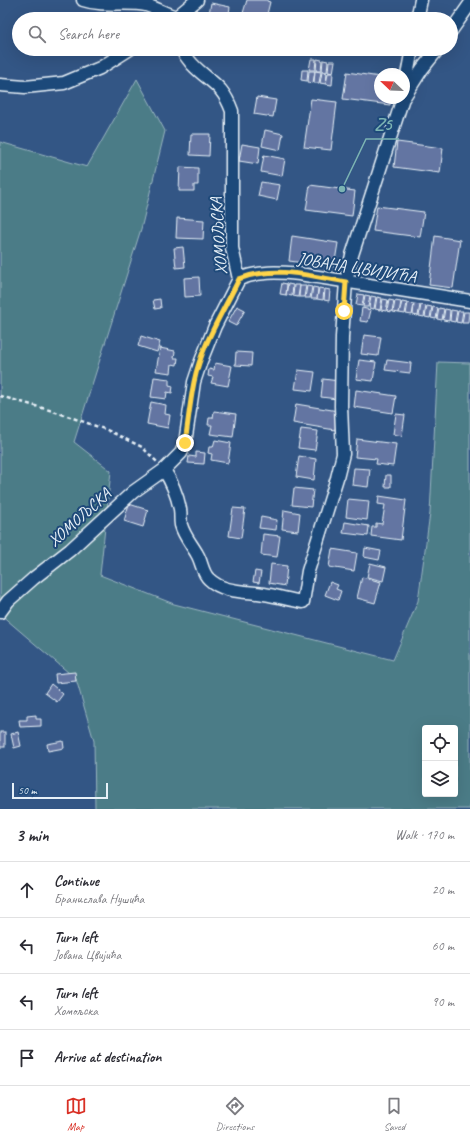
<!DOCTYPE html>
<html lang="en">
<head>
<meta charset="utf-8">
<style>
	body { margin:0; font-family:Caveat,sans-serif; background:#f7f7f7; color:#2b2b33 }
	.controls { position:absolute; right:12px; bottom:12px; display:grid; overflow:hidden; border-radius:4px; box-shadow:0 4px 16px #0002 }
	.controls button { width:36px; height:36px; display:grid; place-items:center; padding:0; border:0; border-bottom:1px solid #e1e1e2; background:#fff; color:#2b2b33; font:20px sans-serif }
	.compass { position:absolute; left:374px; top:68px; width:36px; height:36px; border-radius:50%; background:#fff; box-shadow:0 4px 16px #0002; rotate:293deg }
	.scale { position:absolute; left:12px; bottom:10px; width:96px; box-sizing:border-box; padding-left:4px; border:2px solid #e8f1f8; border-top:0; font-size:11px; line-height:14px; white-space:nowrap; color:#e8f1f8; -webkit-text-stroke:3px #1f4a7a; paint-order:stroke }
	.stop { position:absolute; width:12px; height:12px; margin:-9px; border:3px solid #ffd54a; border-radius:50%; background:#fff }
	.stop.end { background:#ffd54a; border-color:#fff; box-shadow:0 1px 4px #0008 }
	.list { margin:0; padding:0; list-style:none }
	h2 { display:flex; justify-content:space-between; align-items:center; height:52px; margin:0; padding:0 16px; font-size:17px }
	h2 small { font-size:13px; font-weight:400; color:#7c7c81 }
	.list li { display:grid; grid-template-columns:26px 1fr auto; gap:12px; align-items:center; box-sizing:border-box; height:56px; padding:0 16px; border-top:1px solid #e1e1e2 }
	.list b { display:block; font-size:15px; white-space:nowrap }
	.list p { margin:0; font-size:13px; white-space:nowrap; color:#7c7c81 }
	.list em { font-size:13px; font-style:normal; color:#7c7c81 }
	.icon { flex:none; width:22px; height:22px; fill:none; stroke:currentColor; stroke-width:2; stroke-linecap:round; stroke-linejoin:round }
	.map { position:relative; flex:none; width:470px; height:809px; overflow:hidden }
	.search { position:absolute; background:#fff; box-shadow:0 4px 16px #0002; left:12px; right:12px; top:12px; height:44px; display:flex; align-items:center; gap:10px; box-sizing:border-box; padding:0 14px; border-radius:22px; color:#7c7c81; font-size:15px }
	.sheet { height:276px; background:#fff }
	nav { display:flex; justify-content:space-around; align-items:center; box-sizing:border-box; height:56px; border-top:1px solid #e1e1e2; background:#fff; font-size:11px; color:#7c7c81 }
	nav a { display:grid; justify-items:center; gap:2px }
	nav .on { color:#d93025 }
	.map>svg:first-child { display:block }
</style>
</head>
<body>
<div class="map">
<svg width="470" height="809" viewBox="0 0 470 809">
	<rect width="100%" height="100%" fill="#335685"/>
	<filter id="ink" filterUnits="userSpaceOnUse"><feTurbulence type="fractalNoise" baseFrequency=".025" numOctaves="2"/><feDisplacementMap in="SourceGraphic" scale="8" xChannelSelector="R" yChannelSelector="G"/><feConvolveMatrix kernelMatrix="1 2 1 2 8 2 1 2 1" color-interpolation-filters="sRGB"/></filter>
	<g filter="url(#ink)">
		<path fill="#4c7c87" stroke="#9ab6c0" fill-rule="evenodd" d="M137 79 165 131 141 229 74 442 111 471 100 575 174 604 393 660 418 601 430 513 438 362 470 363V809H95L94 741 76 679 0 614V142L87 167ZM425 728H455V794H425Z"/>
		<g fill="#6475a2" stroke="#e8f1f8">
			<path d="M247 0H267V1L270 2 266 18 243 13Z"/>
			<path d="M211 3 230 7 228 19H208Z"/>
			<path d="M311 59H316L315 70H309Z"/>
			<path d="M317 59 322 60 321 71H316Z"/>
			<path d="M323 60 328 61 327 72 322 71Z"/>
			<path d="M329 61H335L333 73 328 72Z"/>
			<path d="M302 70H308L307 81 301 80Z"/>
			<path d="M309 71H315L313 83 308 82Z"/>
			<path d="M315 71 321 72 319 83H314Z"/>
			<path d="M322 72 327 73 326 84 320 83Z"/>
			<path d="M347 72 380 77V98H391L390 105 343 99Z"/>
			<path d="M328 73H333L332 85 326 84Z"/>
			<path d="M257 97 276 100 273 117 254 114Z"/>
			<path d="M311 99 337 102 331 150 304 147Z"/>
			<path d="M265 130 283 134 280 150 262 146Z"/>
			<path d="M191 134H210L209 156 190 155Z"/>
			<path d="M397 142 443 148 440 173 394 167Z"/>
			<path d="M242 144 260 147 258 164 239 161Z"/>
			<path d="M264 155 285 159 282 176 261 172Z"/>
			<path d="M180 167 198 168V185H194V191H179Z"/>
			<path d="M261 182 280 185 277 200 258 196Z"/>
			<path d="M310 185 355 191 352 216 306 210Z"/>
			<path d="M377 206 424 212 420 237 373 231Z"/>
			<path d="M177 218 204 220 203 239 176 238Z"/>
			<path d="M292 236 338 243 334 267 289 261Z"/>
			<path d="M435 236 460 240 453 288 429 285Z"/>
			<path d="M183 247 185 267 176 268 174 248Z"/>
			<path d="M199 277 200 296 185 297 184 278Z"/>
			<path d="M282 283 287 284 286 295 280 294Z"/>
			<path d="M288 284 293 285 292 296 286 295Z"/>
			<path d="M294 285H300L298 297 293 296Z"/>
			<path d="M300 286H306L304 297H299Z"/>
			<path d="M307 286 312 287 310 298H305Z"/>
			<path d="M313 287 318 288 317 299H311Z"/>
			<path d="M319 288 324 289 323 300 317 299Z"/>
			<path d="M325 289 330 290 329 301 324 300Z"/>
			<path d="M358 294 364 295 362 306 356 305Z"/>
			<path d="M365 295 370 296 368 307H363Z"/>
			<path d="M371 296 376 297 374 309 369 308Z"/>
			<path d="M377 297 382 298 380 310 375 309Z"/>
			<path d="M160 299 161 308 155 309 153 300Z"/>
			<path d="M383 299 388 300 386 311 381 310Z"/>
			<path d="M389 300 394 301 392 312 387 311Z"/>
			<path d="M395 301 401 302 399 313 393 312Z"/>
			<path d="M402 302 407 303 405 314 399 313Z"/>
			<path d="M408 303 414 304 412 315 406 314Z"/>
			<path d="M414 304 420 305 418 316 413 315Z"/>
			<path d="M421 305 426 306 424 317 419 316Z"/>
			<path d="M237 306 245 310 236 326 228 322Z"/>
			<path d="M427 306 432 307 430 318 425 317Z"/>
			<path d="M433 307 438 308 436 319 431 318Z"/>
			<path d="M362 308 371 310 368 322 360 321Z"/>
			<path d="M439 308 444 309 442 320 437 319Z"/>
			<path d="M445 309 450 310 449 321 443 320Z"/>
			<path d="M451 310 457 311 455 322 450 321Z"/>
			<path d="M458 311H463L461 323 456 322Z"/>
			<path d="M464 312H469L468 323H462Z"/>
			<path d="M364 335 381 337 378 356 361 354Z"/>
			<path d="M141 336 160 342 157 352 138 346Z"/>
			<path d="M160 348 175 351 174 358H178L177 365 172 364 171 373 156 371Z"/>
			<path d="M236 352 252 353 251 366 235 365Z"/>
			<path d="M359 360 376 362 373 381 356 379Z"/>
			<path d="M387 360 411 363 410 373 385 370Z"/>
			<path d="M215 363 232 366 228 386 211 383 213 377 208 376 209 369 214 370Z"/>
			<path d="M298 370 315 372 312 391 295 389Z"/>
			<path d="M154 377 169 379V385L173 386 172 393 167 392 166 399 151 397Z"/>
			<path d="M323 379 339 381 337 399 321 397Z"/>
			<path d="M356 390 396 396 393 413 354 407Z"/>
			<path d="M151 402 166 405 165 414 170 415 168 428 147 424Z"/>
			<path d="M296 404 338 411 335 430 293 423Z"/>
			<path d="M214 411 236 414 233 437 210 434 212 425H208L209 418H213Z"/>
			<path d="M396 414 405 415 402 436 393 434Z"/>
			<path d="M301 429 318 431 315 450 298 448Z"/>
			<path d="M357 439 396 444 393 466 376 464 377 459 355 457Z"/>
			<path d="M215 440 231 443 228 463 211 460 212 454 208 453 209 447H213Z"/>
			<path d="M196 452 205 453 204 464 188 463 189 456 196 457Z"/>
			<path d="M299 456 316 459 314 480 296 477Z"/>
			<path d="M354 468 370 469 368 487 352 485Z"/>
			<path d="M386 475H391V487H385Z"/>
			<path d="M294 488 313 490 311 507 292 505Z"/>
			<path d="M379 496 406 500 401 540 371 536 372 527H376V523L382 524 385 505 378 504Z"/>
			<path d="M348 499 369 501 367 520 346 517Z"/>
			<path d="M129 504 148 510 143 527 124 521Z"/>
			<path d="M233 508 245 509 241 538 229 536Z"/>
			<path d="M284 510 300 513 298 531 282 529Z"/>
			<path d="M261 517 277 520 276 530 259 528Z"/>
			<path d="M345 522 369 526 368 536 343 533Z"/>
			<path d="M263 534 280 536 277 557 261 555Z"/>
			<path d="M365 548 381 551 379 560 364 557Z"/>
			<path d="M332 549 357 553 354 571 329 567Z"/>
			<path d="M370 563 386 567 383 581 367 577Z"/>
			<path d="M271 564 287 566 285 586 269 583Z"/>
			<path d="M255 571 261 572 259 583 253 582Z"/>
			<path d="M362 577 381 582 375 603 357 598Z"/>
			<path d="M330 582 338 585 336 589 341 591 338 600 325 595Z"/>
			<path d="M75 672 76 681 56 683 55 674Z"/>
			<path d="M51 684 63 694 57 702 45 693Z"/>
			<path d="M36 715V719H41V726L20 727 19 720H27V716Z"/>
			<rect x="0" y="732" width="5" height="15"/>
			<path d="M18 732 21 746 14 748 11 734Z"/>
			<path d="M63 741 64 748 48 751 47 744Z"/>
		</g>
		<g fill="none" stroke-linecap="round" stroke-linejoin="round">
			<g stroke="#e8f1f8" stroke-width="15">
				<g id="minor">
					<path d="M83 0C104 7 125 1 146 5 156 8 166 14 176 17"/>
					<path d="M174 19 197 0"/>
					<path d="M417 19 421 0"/>
					<path d="M451 31 470 4"/>
					<path d="M0 85 25 87 64 83 100 68 130 49"/>
					<path d="M404 91 412 49"/>
					<path d="M404 97 422 69 438 49"/>
					<path d="M239 279C259 271 278 272 299 274L470 301"/>
					<path d="M164 470C172 482 177 495 180 509 181 514 180 520 181 525 184 536 192 545 197 554 202 562 202 573 209 579 223 593 246 591 264 594 277 596 290 600 303 602L308 571 337 478 343 454 341 406 342 337 346 282 352 255 403 98"/>
					<path d="M0 612 8 601 34 578 70 550 133 492 164 470 181 453 185 443 194 382 201 361 215 326 239 279 232 248V111C222 83 210 83 192 64 188 59 184 54 181 49"/>
				</g>
			</g>
			<path stroke="#e8f1f8" stroke-width="2.5" stroke-dasharray="4 3" stroke-linecap="butt" d="M0 396 53 411 107 430 142 447 157 462"/>
			<use href="#minor" stroke="#1f4a7a" stroke-width="12"/>
		</g>
	</g>
	<g fill="none" stroke-linecap="round" stroke-linejoin="round" filter="url(#ink)">
		<path stroke="#ffd54a" stroke-width="5" d="M185 443C188 423 190 402 194 382 201 346 223 312 239 279 274 265 311 276 346 282L344 311"/>
	</g>
	<g text-anchor="middle" stroke-width="4" stroke-linejoin="round" paint-order="stroke">
		<g font-size="17" fill="#e8f1f8" stroke="#1f4a7a">
			<text transform="translate(218 236) rotate(-94)" y="6">ХОМОЉСКА</text>
			<text transform="translate(357 267) rotate(9)" y="6">ЈОВАНА ЦВИЈИЋА</text>
			<text transform="translate(79 517) rotate(-42)" y="6">ХОМОЉСКА</text>
		</g>
	</g>
	<path fill="none" stroke="#7cb4b3" stroke-width="1.5" d="M342 189L366 139H399"/>
	<circle fill="#7cb4b3" stroke="#1f4a7a" stroke-width="1.5" cx="342" cy="189" r="4"/>
	<g font-size="18" text-anchor="middle" font-weight="bold" fill="#7cb4b3" stroke="#1f4a7a" stroke-width="4" stroke-linejoin="round" paint-order="stroke">
		<text x="383" y="130">Z5</text>
	</g>
</svg>
<div class="controls">
<button><svg class="icon" aria-label="locate" viewBox="0 0 24 24"><circle cx="12" cy="12" r="6"/><path d="M12 2v4M12 18v4M2 12h4M18 12h4"/></svg></button>
<button><svg class="icon" aria-label="layers" viewBox="0 0 24 24"><path d="M12 4l9 5-9 5-9-5zM3 14l9 5 9-5"/></svg></button>
</div>
<svg class="compass" viewBox="-18 -18 36 36"><path d="M0-13l5 13h-10z" fill="#e53935"/><path d="M0 13l5-13h-10z" fill="#7c7c81"/></svg>
<div class="scale">50 m</div>
<div class="stop" style="left:344px;top:311px"></div>
<div class="stop end" style="left:185px;top:443px"></div>
<div class="search"><svg class="icon" aria-label="search" viewBox="0 0 24 24"><circle cx="10" cy="10" r="6"/><path d="M15 15l6 6"/></svg>Search here</div>
</div>
<section class="sheet">
<h2>3 min<small>Walk · 170 m</small></h2>
<ul class="list">
<li><svg class="icon" aria-label="ahead" viewBox="0 0 24 24"><path d="M12 20V5M6 11l6-6 6 6"/></svg><div><b>Continue</b><p>Бранислава Нушића</p></div><em>20 m</em></li>
<li><svg class="icon" aria-label="left" viewBox="0 0 24 24"><path d="M17 20v-9H6M10 6l-5 5 5 5"/></svg><div><b>Turn left</b><p>Јована Цвијића</p></div><em>60 m</em></li>
<li><svg class="icon" aria-label="left" viewBox="0 0 24 24"><path d="M17 20v-9H6M10 6l-5 5 5 5"/></svg><div><b>Turn left</b><p>Хомољска</p></div><em>90 m</em></li>
<li><svg class="icon" aria-label="arrive" viewBox="0 0 24 24"><path d="M6 21V4h12l-3 4 3 4H6"/></svg><div><b>Arrive at destination</b></div></li>
</ul>
</section>
<nav>
<a class="on"><svg class="icon" aria-label="map" viewBox="0 0 24 24"><path d="M3 6l6-2 6 2 6-2v14l-6 2-6-2-6 2zM9 4v14M15 6v14"/></svg>Map</a>
<a><svg class="icon" aria-label="directions" viewBox="0 0 24 24"><path d="M12 3l9 9-9 9-9-9zM9 14v-3h6M13 9l2 2-2 2"/></svg>Directions</a>
<a><svg class="icon" aria-label="saved" viewBox="0 0 24 24"><path d="M7 4h10v16l-5-4-5 4z"/></svg>Saved</a>
</nav>
</body>
</html>
